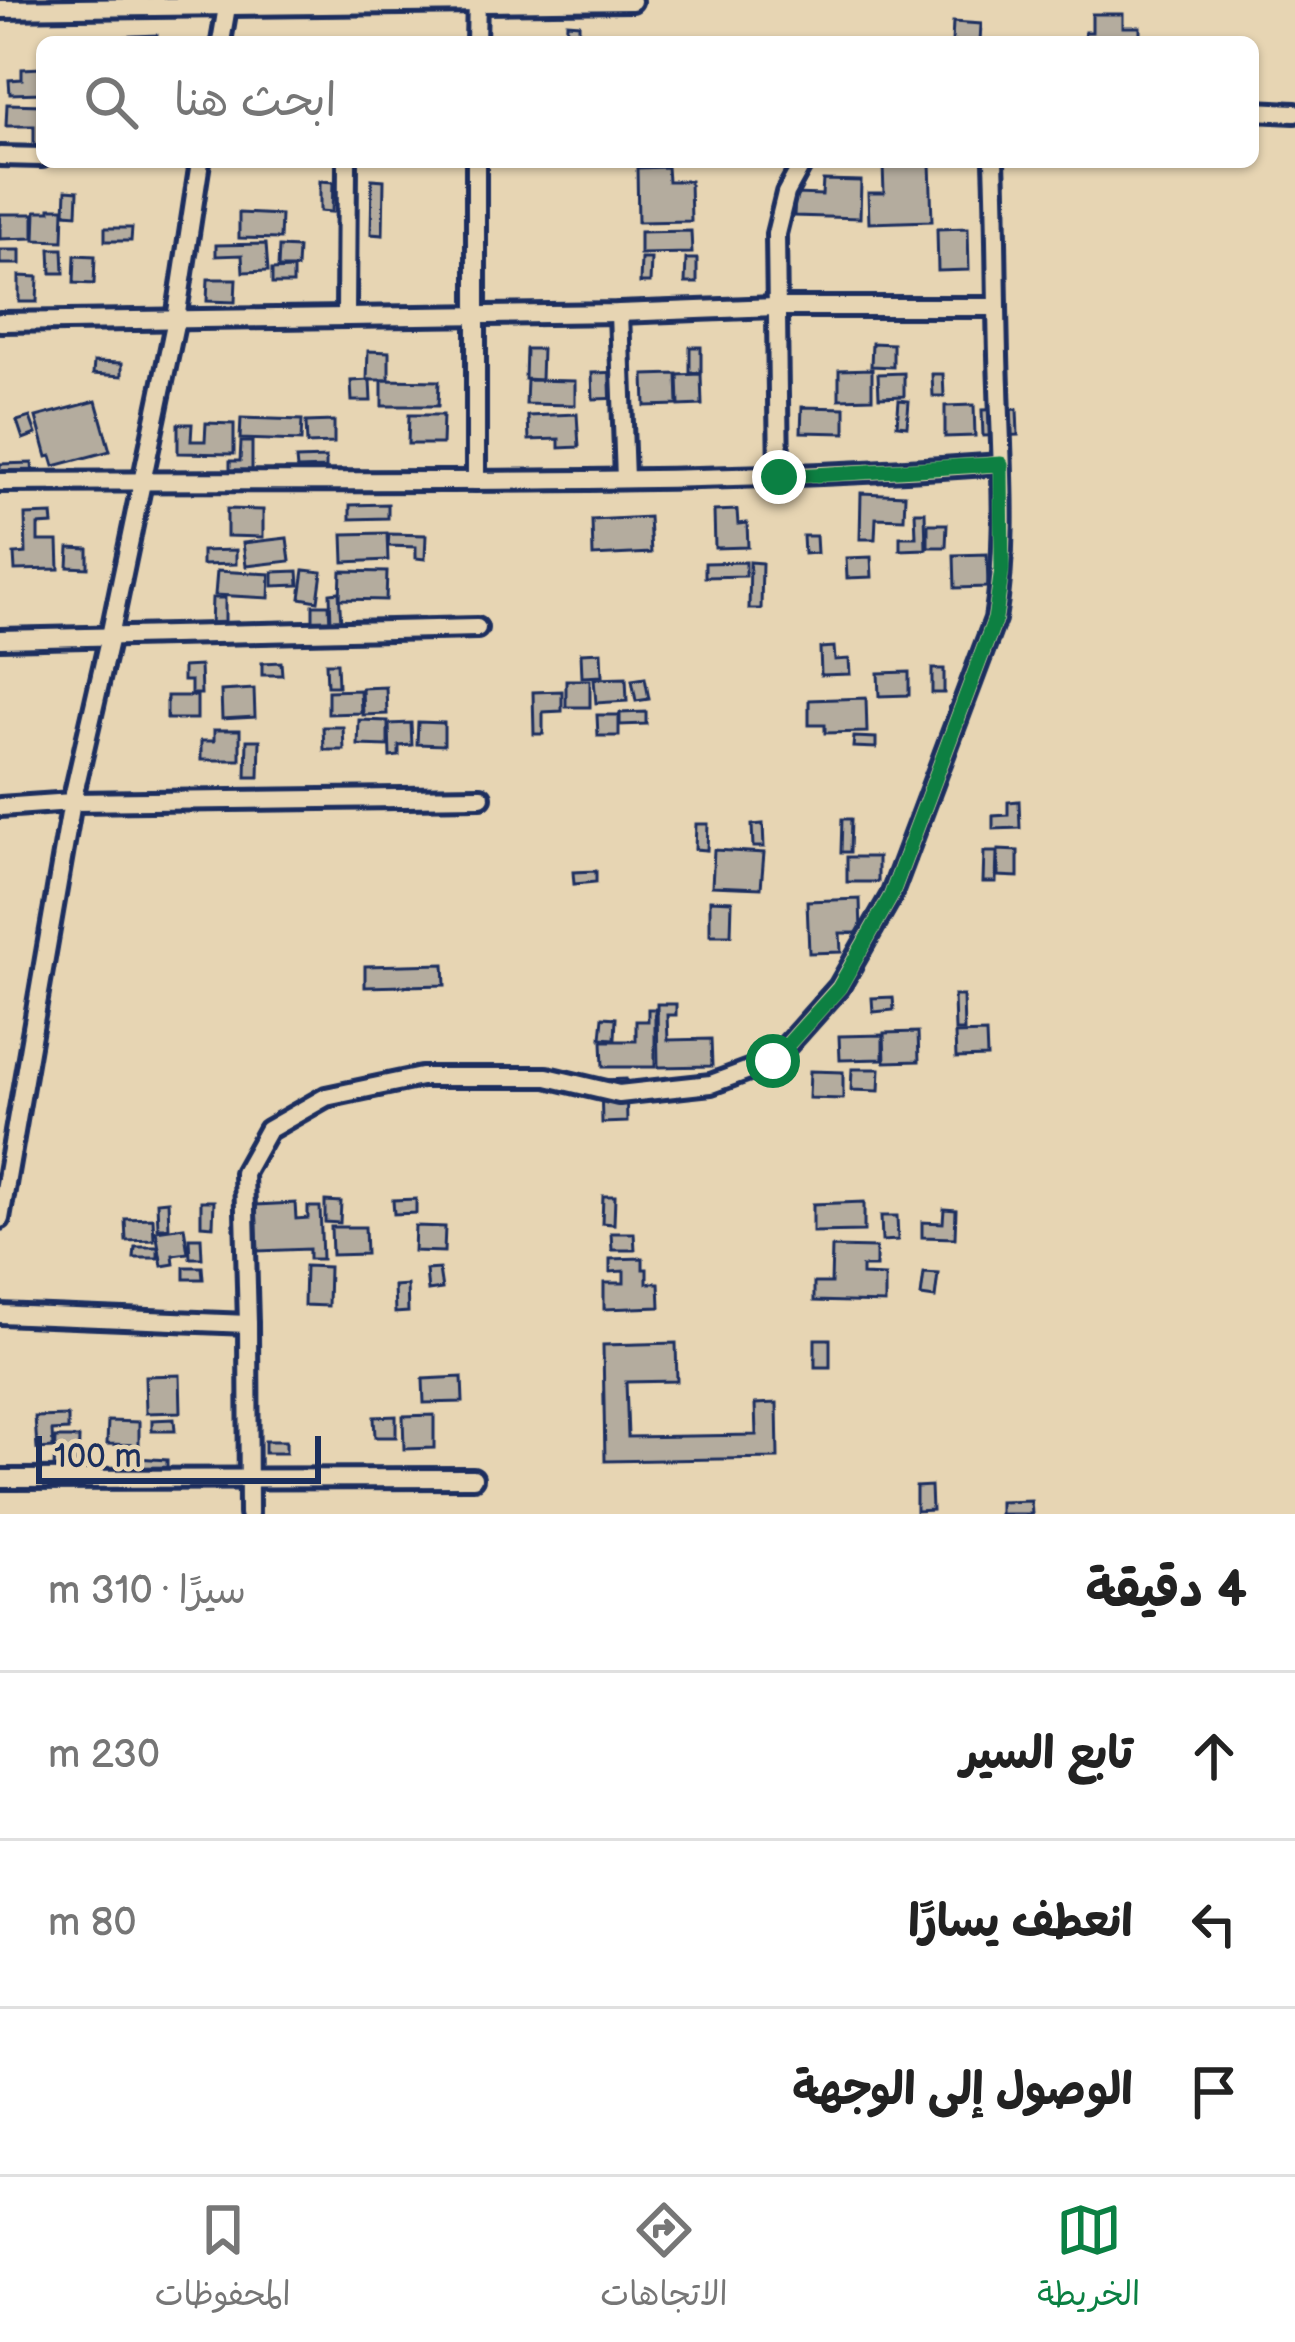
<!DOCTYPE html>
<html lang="ar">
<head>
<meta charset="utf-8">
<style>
	body { margin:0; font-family:"Balsamiq Sans","Playpen Sans Arabic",sans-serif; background:#f6f6f6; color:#222; direction:rtl }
	.scale { position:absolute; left:36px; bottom:30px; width:285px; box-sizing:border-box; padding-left:12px; border:6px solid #1b2f5e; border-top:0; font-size:33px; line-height:42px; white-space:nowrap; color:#1b2f5e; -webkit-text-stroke:9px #e7d5b3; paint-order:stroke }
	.stop { position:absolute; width:36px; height:36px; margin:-27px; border:9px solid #0b8043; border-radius:50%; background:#fff }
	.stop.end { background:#0b8043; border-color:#fff; box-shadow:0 3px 12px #0008 }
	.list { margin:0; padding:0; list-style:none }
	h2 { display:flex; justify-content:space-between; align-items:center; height:156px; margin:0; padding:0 48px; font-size:51px }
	h2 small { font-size:39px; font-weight:400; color:#767676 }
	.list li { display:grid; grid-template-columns:78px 1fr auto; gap:36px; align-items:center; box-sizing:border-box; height:168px; padding:0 48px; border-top:3px solid #e0e0e0 }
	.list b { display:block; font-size:45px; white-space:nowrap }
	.list em { font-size:39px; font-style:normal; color:#767676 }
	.icon { flex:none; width:66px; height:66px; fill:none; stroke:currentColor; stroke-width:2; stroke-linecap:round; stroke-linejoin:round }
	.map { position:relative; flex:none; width:1295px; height:1514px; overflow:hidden; direction:ltr }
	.search { position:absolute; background:#fff; box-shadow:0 3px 9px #0004; left:36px; right:36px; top:36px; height:132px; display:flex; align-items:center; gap:30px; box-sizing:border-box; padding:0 42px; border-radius:18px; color:#767676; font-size:45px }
	.sheet { height:660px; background:#fff }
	nav { display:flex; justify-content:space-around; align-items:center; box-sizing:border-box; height:168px; border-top:3px solid #e0e0e0; background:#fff; font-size:33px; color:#767676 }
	nav a { display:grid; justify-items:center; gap:6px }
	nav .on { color:#0b8043 }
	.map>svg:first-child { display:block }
</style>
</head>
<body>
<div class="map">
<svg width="1295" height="1514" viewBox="0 0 1295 1514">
	<rect width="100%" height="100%" fill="#e7d5b3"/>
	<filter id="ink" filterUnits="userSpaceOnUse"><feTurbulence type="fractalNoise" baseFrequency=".00833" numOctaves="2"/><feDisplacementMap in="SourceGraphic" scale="24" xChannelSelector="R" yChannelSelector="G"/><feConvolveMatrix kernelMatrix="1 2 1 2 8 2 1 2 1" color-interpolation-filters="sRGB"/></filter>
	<g filter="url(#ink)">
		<g fill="#b4ac9e" stroke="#1b2f5e" stroke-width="3">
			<path d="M1092 14H1123V27H1140V42H1085V32H1092Z"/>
			<path d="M953 22 981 24 980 42H952Z"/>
			<path d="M567 23 579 24V42H566Z"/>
			<path d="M157 35 158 42H114L113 37Z"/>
			<path d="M42 68V93L10 94 9 80 22 79V69Z"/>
			<path d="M7 104 42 105V152H34V126H6Z"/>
			<path d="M930 163 932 221 869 223 868 193H884L883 165Z"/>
			<path d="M667 167 668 181H690L691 221 638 222 637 168Z"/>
			<path d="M372 179 384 180 383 235 371 234Z"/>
			<path d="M823 180 861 181 860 218 794 216 795 194 822 195Z"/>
			<path d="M320 181 333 182 332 212 320 211Z"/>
			<path d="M66 190 78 191 77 214 65 213Z"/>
			<path d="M50 208H64L63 241 35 240 36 211H50Z"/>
			<path d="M239 213 281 215 280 239 239 238Z"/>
			<path d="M0 214H34V238L0 239Z"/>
			<path d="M105 228H132L131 241H105Z"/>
			<path d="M968 228 969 270 938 271 937 229Z"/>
			<path d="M691 231 692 253 640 254V232Z"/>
			<path d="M266 244 268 271 243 272 242 255 216 256V245Z"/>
			<path d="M279 247 298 248 297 268H278Z"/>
			<path d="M50 249H63L64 273H51Z"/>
			<rect x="0" y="250" width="20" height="14"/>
			<path d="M75 255 95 256 94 284 74 283Z"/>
			<path d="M641 259H651L650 283H640Z"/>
			<path d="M686 259H697V283H685Z"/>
			<path d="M293 269V284H272V270Z"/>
			<path d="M19 276 38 277 37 302H19Z"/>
			<path d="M208 279H236L235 302 207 301Z"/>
			<path d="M872 343 893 344V367L871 366Z"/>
			<rect x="690" y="347" width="11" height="26"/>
			<path d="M526 349H542L541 380 525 379Z"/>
			<path d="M368 351 389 352V380H367Z"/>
			<path d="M94 362 122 363V376L93 374Z"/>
			<path d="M872 369V398L839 399V370Z"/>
			<path d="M625 372 626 398 593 399 592 373Z"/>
			<path d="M904 373V396L879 397 878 374Z"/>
			<path d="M677 374 678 405 645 406 644 375Z"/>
			<path d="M701 374 702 405 679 406 678 375Z"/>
			<path d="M932 374H943L944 396H933Z"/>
			<path d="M370 380 371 401H352L351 381Z"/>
			<path d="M382 380 439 381 438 406H382Z"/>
			<path d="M527 380 575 381V405L526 404Z"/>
			<path d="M899 400 909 401 907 426 897 425Z"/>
			<path d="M96 401 110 451 54 466 51 456 47 457 36 417Z"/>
			<path d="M974 405 975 436 945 437V406Z"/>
			<path d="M802 407 845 408V433L801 432Z"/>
			<path d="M1017 409 1018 435 983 436 982 410Z"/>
			<path d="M577 414 579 447 559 448V439L529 440 528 416Z"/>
			<path d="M409 415H443L442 444H408Z"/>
			<path d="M30 417 36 434 23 439 17 421Z"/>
			<path d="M241 418 302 420 301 441 240 439Z"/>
			<path d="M334 421V443L307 444 306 422Z"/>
			<path d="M206 423 234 424V454L178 453V424H192L191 441H205Z"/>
			<path d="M241 442H252V473H230V461H240Z"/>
			<path d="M326 458V468L297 469 296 459Z"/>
			<path d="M32 463 33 477 0 478V464Z"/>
			<path d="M861 493 905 495 904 519 876 518 875 539H860Z"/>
			<path d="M388 504V518L350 519V505Z"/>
			<path d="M227 509 263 510V537L227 536Z"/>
			<path d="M737 510 738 524 747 523 748 547 715 548 714 511Z"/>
			<path d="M915 512H925L926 549 900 550V537H916Z"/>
			<path d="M52 514 53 524 38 525V541H58L59 569 15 570 14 554 26 553 25 515Z"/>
			<path d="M649 517 651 553 593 556 592 520Z"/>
			<path d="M928 524H947L946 547H928Z"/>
			<path d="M387 533 388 560 344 562 343 534Z"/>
			<path d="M389 534 426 535 425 559 416 558V547L388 546Z"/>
			<path d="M803 536H816L817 553 804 554Z"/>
			<path d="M287 538 290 561 246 566 243 543Z"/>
			<path d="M69 548 88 549V568L68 567Z"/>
			<path d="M236 550V564L202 565V551Z"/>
			<path d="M987 554 988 587 955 588 954 555Z"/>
			<path d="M871 557 872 577 847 578 846 558Z"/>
			<path d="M746 562V576L705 577V563Z"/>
			<path d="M750 562 762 563 761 609H749Z"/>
			<path d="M304 570 322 572 318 601 300 598Z"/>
			<path d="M217 571 270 574 269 598 215 595Z"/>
			<path d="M298 571 299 585 273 586V572Z"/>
			<path d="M341 571 387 572 386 600 340 599Z"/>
			<path d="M339 592 341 623 331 624 330 593Z"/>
			<path d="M212 598H225V627H211Z"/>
			<path d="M313 605H329L330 624H313Z"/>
			<path d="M834 647 835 660 849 659 850 674 821 675 820 648Z"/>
			<path d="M601 652 602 676 582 677 581 653Z"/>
			<path d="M281 662 282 675H262V663Z"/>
			<path d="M326 663H337L338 686H327Z"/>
			<path d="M200 666 201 694H191V681H183V667Z"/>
			<rect x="932" y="669" width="12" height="24"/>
			<path d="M909 672V695L879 696 878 673Z"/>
			<path d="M626 678 627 701 596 703 594 679Z"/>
			<path d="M645 678 649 699 636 701 632 680Z"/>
			<rect x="566" y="680" width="24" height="27"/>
			<path d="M386 687 387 714 363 715 362 688Z"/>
			<path d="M254 689 255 717 222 719 221 691Z"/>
			<path d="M360 690 361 713 328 714V691Z"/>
			<path d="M562 691V711L543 712V734H534L533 692Z"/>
			<rect x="167" y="696" width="30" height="23"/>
			<path d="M866 698 867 732 825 733V725H809V700Z"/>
			<path d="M646 712V724L620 725V713Z"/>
			<path d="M597 715H619V736H598Z"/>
			<path d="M359 720 388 721V746L358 745Z"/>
			<path d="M418 722 444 723V745L417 744Z"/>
			<path d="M411 723 412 745 399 746V756L390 757 389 724Z"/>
			<path d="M323 727H343L344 750H324Z"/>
			<path d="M214 730H240V760H201V741H214Z"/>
			<path d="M854 737 876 738V748L853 747Z"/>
			<path d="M247 740H260L259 777H246Z"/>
			<path d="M1019 801 1020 828 993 829V816L1008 815V802Z"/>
			<path d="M842 819H851L850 852H841Z"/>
			<path d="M696 824H708L707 850 695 849Z"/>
			<path d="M763 824 764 847H753L752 825Z"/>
			<path d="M714 850 764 853 761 888 712 886Z"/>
			<path d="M998 850 1018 851V877L998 876Z"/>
			<path d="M984 852H997L996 882H983Z"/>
			<rect x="847" y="857" width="31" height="25"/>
			<path d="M596 871V882L574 884 573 872Z"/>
			<path d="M860 899 861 933H840L841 952 809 953 807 901Z"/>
			<path d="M710 900 732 901 731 935H710Z"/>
			<path d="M444 964 445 985 365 987V966Z"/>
			<path d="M954 996H963L964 1031H955Z"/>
			<path d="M893 997 894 1010 873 1012 872 998Z"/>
			<path d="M657 1004H676V1015H667L668 1040 711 1039 712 1066 658 1067Z"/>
			<path d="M648 1009H655V1067H603L602 1041H636V1021H648Z"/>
			<path d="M603 1017 616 1018 615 1039 601 1038Z"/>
			<path d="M918 1032 919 1061 885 1062 884 1033Z"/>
			<path d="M986 1033 987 1057 956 1058 955 1034Z"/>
			<path d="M883 1035V1059L840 1060 839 1036Z"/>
			<path d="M852 1069H880L879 1091 851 1090Z"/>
			<path d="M810 1071 843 1072V1099L809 1098Z"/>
			<path d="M626 1079 627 1122 602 1123 601 1080Z"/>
			<path d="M603 1196H615L614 1224 602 1223Z"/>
			<path d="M416 1199V1213L394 1214 393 1200Z"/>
			<path d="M168 1201 169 1228H158L157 1202Z"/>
			<path d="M201 1201H214L213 1226 201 1225Z"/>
			<path d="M325 1201 341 1202 340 1223 325 1222Z"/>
			<path d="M864 1202V1231L813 1232V1204Z"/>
			<path d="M295 1203 296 1219 308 1218V1207H320L322 1259H309V1249L258 1251 256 1205Z"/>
			<path d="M944 1209 956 1210 955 1238 922 1237V1222L943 1223Z"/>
			<path d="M881 1216H897L898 1240 882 1241Z"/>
			<path d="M153 1218 154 1240 126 1241 125 1219Z"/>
			<path d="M415 1226 445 1227 444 1252 414 1251Z"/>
			<path d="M184 1227 188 1253 173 1255 174 1264 162 1266 156 1231Z"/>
			<path d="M331 1227H365L366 1254 332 1255Z"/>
			<path d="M611 1233H634L635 1250H612Z"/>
			<path d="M189 1238H201L202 1258H190Z"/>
			<path d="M135 1247H158V1258H134Z"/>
			<path d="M832 1247 876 1248V1267H862V1275L885 1276V1303L814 1301V1283H831Z"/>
			<path d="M643 1258V1269H647V1283H659L660 1307 604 1309V1283H624V1271L610 1272V1259Z"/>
			<path d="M305 1266 329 1267 328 1306 304 1305Z"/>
			<path d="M184 1267H202L203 1279H184Z"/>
			<path d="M439 1269 442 1289 428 1291 426 1270Z"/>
			<path d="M924 1273 938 1274 935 1298 921 1296Z"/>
			<path d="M407 1285 408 1312 395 1313 394 1286Z"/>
			<rect x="815" y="1339" width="15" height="28"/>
			<path d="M676 1343 677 1381 626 1382 628 1437 756 1435 755 1404 777 1403 778 1458 605 1461 603 1345Z"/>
			<path d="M180 1375 181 1412 146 1413 145 1376Z"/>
			<path d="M462 1377 463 1402 424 1403 423 1379Z"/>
			<path d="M434 1415V1448L404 1449 403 1416Z"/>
			<path d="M68 1416V1430L52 1431 53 1448 37 1449 35 1417Z"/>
			<path d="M396 1416V1437H375L374 1417Z"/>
			<path d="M174 1419 175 1431H152V1420Z"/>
			<path d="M108 1421 139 1422V1445L107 1444Z"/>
			<path d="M55 1438H79L78 1471 54 1470Z"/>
			<rect x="265" y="1441" width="21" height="12"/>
			<path d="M136 1458 167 1460V1470L136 1469Z"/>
			<path d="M931 1486 932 1510 916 1511V1487Z"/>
			<path d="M1031 1501 1032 1514H1000V1502Z"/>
		</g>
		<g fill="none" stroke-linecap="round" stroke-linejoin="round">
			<g stroke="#1b2f5e" stroke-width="26">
				<g id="minor">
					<path d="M0 9 632 1"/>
					<path d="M221 42 228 1"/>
					<path d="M476 42 477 0"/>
					<path d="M1253 111 1295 113"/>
					<path d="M0 156 42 157"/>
					<path d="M619 313 625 479"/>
					<path d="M346 317 347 162"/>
					<path d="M0 322 619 313 775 307H996"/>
					<path d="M779 477 776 234 786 193 803 162"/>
					<path d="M476 481V162"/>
					<path d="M0 482C334 479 668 488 1001 464"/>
					<path d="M0 639 477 628"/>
					<path d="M0 807 72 802 481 797"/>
					<path d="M0 1219 72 802 110 636 176 319 200 162"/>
					<path d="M0 1314 248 1324"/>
					<path d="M0 1479 473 1478"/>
					<path d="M249 1514 248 1324 244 1173 268 1130 326 1097 421 1077H547L619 1094 711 1084 773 1061 839 987 891 896 995 619C1008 543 1001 463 999 386 996 311 997 237 994 162"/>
				</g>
			</g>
			<use href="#minor" stroke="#e7d5b3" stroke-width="16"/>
		</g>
	</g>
	<g fill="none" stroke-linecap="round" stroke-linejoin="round" filter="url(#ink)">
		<path stroke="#0b8043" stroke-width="15" d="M773 1061 839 988 891 896 995 619 1002 569 1001 464 779 477"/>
	</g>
</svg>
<div class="scale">100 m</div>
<div class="stop" style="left:773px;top:1061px"></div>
<div class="stop end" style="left:779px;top:477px"></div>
<div class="search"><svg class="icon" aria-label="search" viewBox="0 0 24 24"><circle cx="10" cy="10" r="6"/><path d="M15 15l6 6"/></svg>ابحث هنا</div>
</div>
<section class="sheet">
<h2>4 دقيقة<small>سيرًا · 310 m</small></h2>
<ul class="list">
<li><svg class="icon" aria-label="ahead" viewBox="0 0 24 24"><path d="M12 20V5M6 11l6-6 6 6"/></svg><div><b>تابع السير</b></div><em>230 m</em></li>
<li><svg class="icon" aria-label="left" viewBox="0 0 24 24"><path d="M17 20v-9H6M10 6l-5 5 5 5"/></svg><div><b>انعطف يسارًا</b></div><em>80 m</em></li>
<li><svg class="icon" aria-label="arrive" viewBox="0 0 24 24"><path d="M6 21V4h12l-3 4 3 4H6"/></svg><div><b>الوصول إلى الوجهة</b></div></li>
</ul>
</section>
<nav>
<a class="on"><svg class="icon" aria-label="map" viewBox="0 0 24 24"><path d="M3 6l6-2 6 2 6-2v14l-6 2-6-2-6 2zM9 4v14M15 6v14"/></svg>الخريطة</a>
<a><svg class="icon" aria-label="directions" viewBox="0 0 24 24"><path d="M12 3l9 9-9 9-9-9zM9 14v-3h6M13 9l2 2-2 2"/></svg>الاتجاهات</a>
<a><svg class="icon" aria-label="saved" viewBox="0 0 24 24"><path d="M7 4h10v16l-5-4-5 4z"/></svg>المحفوظات</a>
</nav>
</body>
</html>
